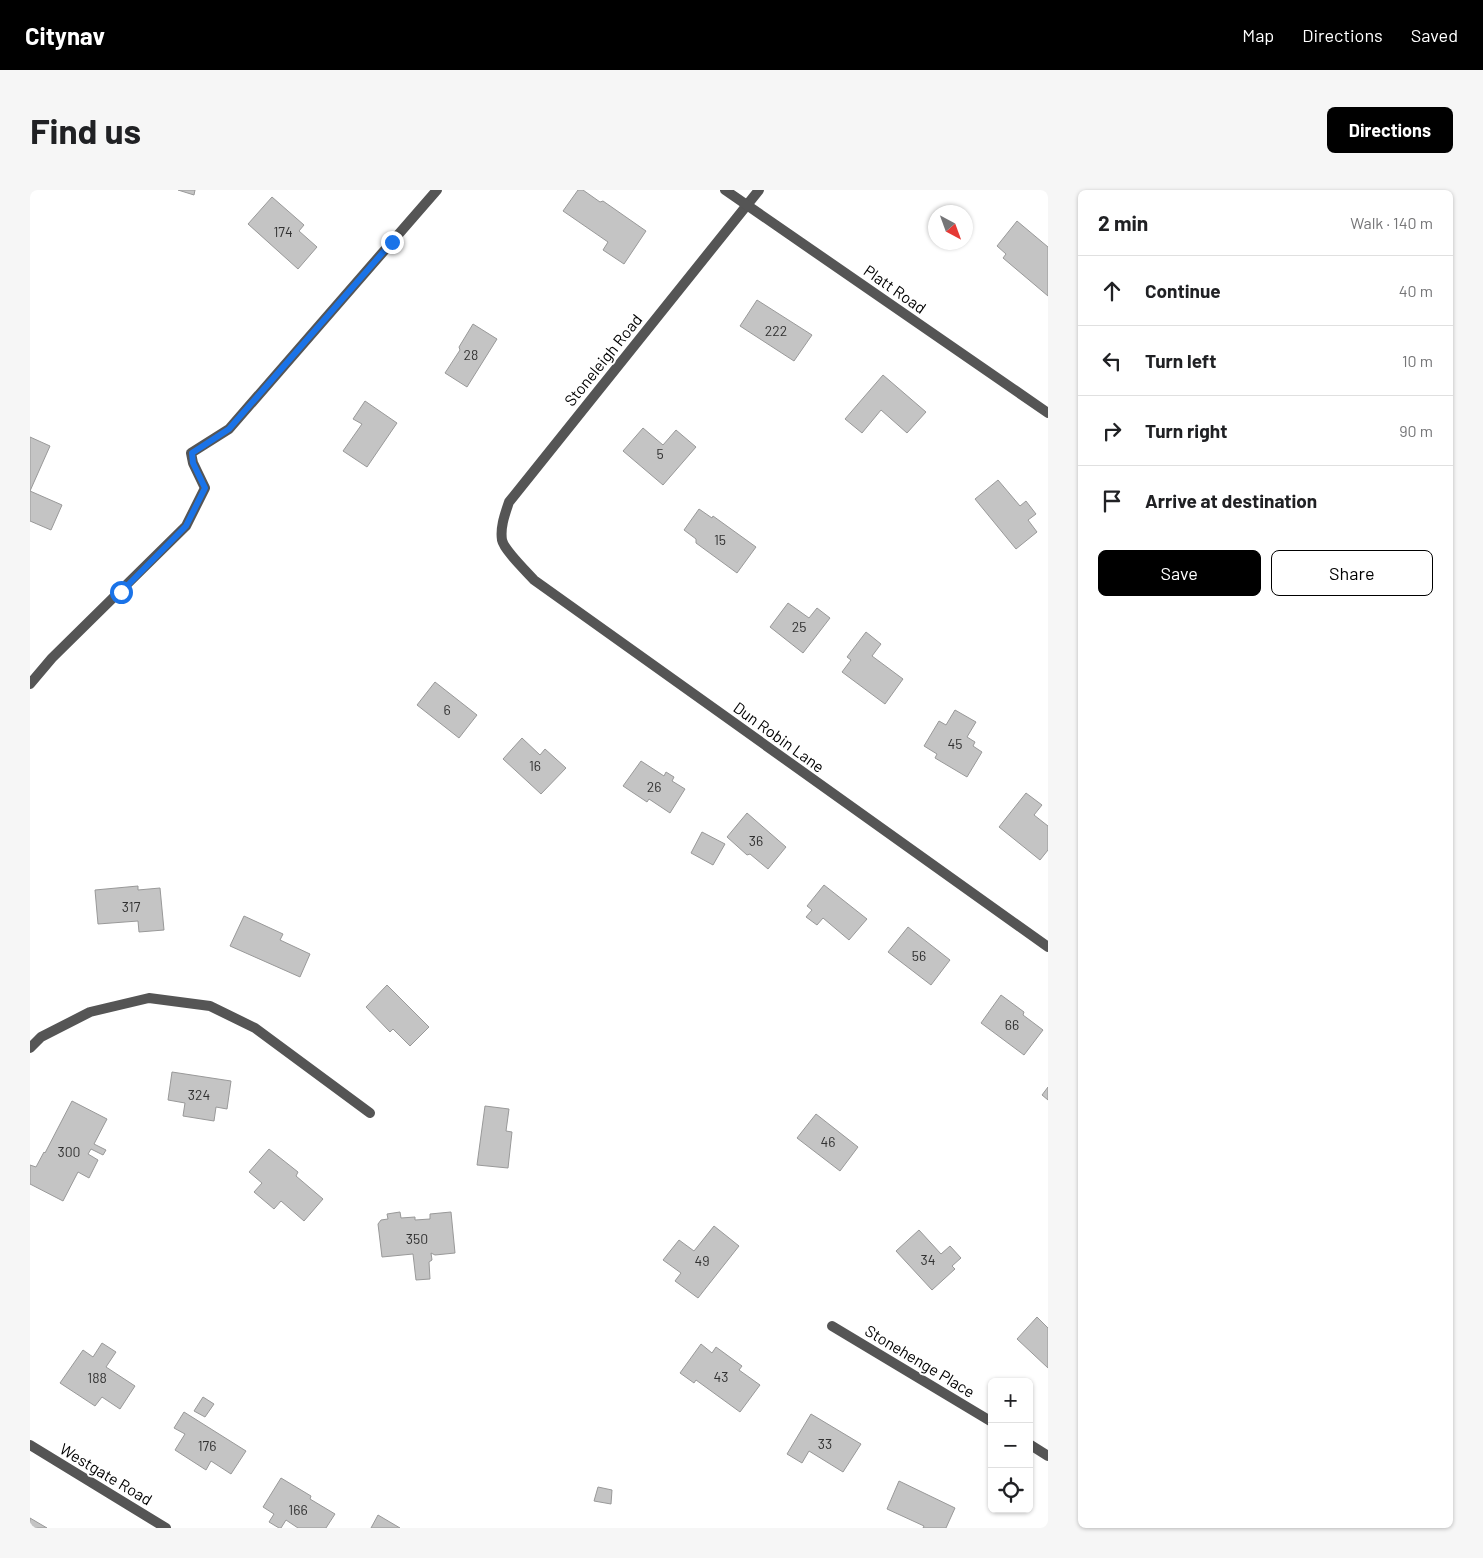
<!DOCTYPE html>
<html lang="en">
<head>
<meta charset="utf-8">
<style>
	body { margin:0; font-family:Barlow,sans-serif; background:#f6f6f6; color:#202124 }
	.controls { position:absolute; right:15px; bottom:15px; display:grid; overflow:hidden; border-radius:8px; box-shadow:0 1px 4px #0004 }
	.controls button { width:45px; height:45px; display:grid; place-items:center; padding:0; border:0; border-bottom:1px solid #e0e0e0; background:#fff; color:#202124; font:25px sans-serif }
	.compass { position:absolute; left:898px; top:15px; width:45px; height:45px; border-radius:50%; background:#fff; box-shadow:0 1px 4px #0004; rotate:139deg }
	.stop { position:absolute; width:15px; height:15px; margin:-11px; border:4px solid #1a73e8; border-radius:50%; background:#fff }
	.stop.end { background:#1a73e8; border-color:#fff; box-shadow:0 1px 5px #0008 }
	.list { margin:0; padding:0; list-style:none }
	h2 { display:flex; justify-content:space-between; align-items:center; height:65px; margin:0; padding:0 20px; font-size:21px }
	h2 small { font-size:16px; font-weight:400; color:#757577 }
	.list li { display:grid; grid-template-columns:32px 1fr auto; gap:15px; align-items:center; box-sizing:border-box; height:70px; padding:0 20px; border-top:1px solid #e0e0e0 }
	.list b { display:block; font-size:19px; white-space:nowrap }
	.list em { font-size:16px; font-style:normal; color:#757577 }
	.actions { display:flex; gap:10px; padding:15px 20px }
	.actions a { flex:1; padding:11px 0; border:1px solid #000; border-radius:8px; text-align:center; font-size:18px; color:#000 }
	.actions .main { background:#000; color:#fff }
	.icon { flex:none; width:28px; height:28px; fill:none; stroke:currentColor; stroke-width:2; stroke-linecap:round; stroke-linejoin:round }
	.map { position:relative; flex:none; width:1018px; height:1338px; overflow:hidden; border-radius:8px }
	header { display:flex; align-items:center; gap:30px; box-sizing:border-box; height:70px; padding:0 25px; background:#000; color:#fff }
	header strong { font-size:24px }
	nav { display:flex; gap:28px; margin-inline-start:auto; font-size:18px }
	.intro { display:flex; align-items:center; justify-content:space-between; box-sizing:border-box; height:120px; padding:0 30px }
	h1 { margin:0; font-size:35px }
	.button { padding:12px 22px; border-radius:8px; background:#000; color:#fff; font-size:18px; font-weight:700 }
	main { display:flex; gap:30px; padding:0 30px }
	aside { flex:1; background:#fff; border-radius:8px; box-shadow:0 1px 4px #0004 }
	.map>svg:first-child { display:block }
</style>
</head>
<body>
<header>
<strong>Citynav</strong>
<nav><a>Map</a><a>Directions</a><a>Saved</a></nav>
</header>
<div class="intro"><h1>Find us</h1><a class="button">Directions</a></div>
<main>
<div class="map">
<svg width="1018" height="1338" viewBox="0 0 1018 1338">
	<rect width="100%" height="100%" fill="#fff"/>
	<g fill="#c4c4c4" stroke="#999">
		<path d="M148 0H165L164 5Z"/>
		<path d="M548 0H553L570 12 573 11 616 41 594 74 573 60 578 52 533 21Z"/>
		<path d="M242 7 274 35 269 41 287 57 268 79 218 34Z"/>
		<path d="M987 31 1018 57V106L973 68 976 64 967 56Z"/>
		<path d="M727 110 782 145 764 171 710 136Z"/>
		<path d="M443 134 467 149 437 197 415 183 430 160 429 157Z"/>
		<path d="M853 185 896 222 877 243 851 220 832 243 815 229Z"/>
		<path d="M335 211 367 233 337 277 313 261 332 234 323 229Z"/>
		<path d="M613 238 633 255 646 240 666 257 633 295 593 261Z"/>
		<path d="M0 247 20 256 0 301Z"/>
		<path d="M968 290 990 316 996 311 1006 324 998 330 1007 342 986 359 945 309Z"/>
		<path d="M0 301 32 315 21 340 0 331Z"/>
		<path d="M669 319 682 328 683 326 726 357 707 383 666 353V349L654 340Z"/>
		<path d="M758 413 779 428 787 418 800 428 773 463 740 437Z"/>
		<path d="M836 442 851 454 842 466 873 489 855 514 812 482 821 470 817 467Z"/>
		<path d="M405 492 447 525 429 548 387 515Z"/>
		<path d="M925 520 946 532 937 547 945 552 943 556 952 562 937 587 905 568 907 564 894 556 909 531 916 535Z"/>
		<path d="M492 548 510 565 515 559 536 578 511 604 473 569Z"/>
		<path d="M611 571 634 586 636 582 644 587 642 591 655 599 640 623 619 609 617 612 593 596Z"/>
		<path d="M996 603 1012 615 1004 625 1018 636V660L1010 670 969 637Z"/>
		<path d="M717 623 756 657 738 679 720 664 717 665 697 647Z"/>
		<path d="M672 642 695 654 683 675 661 663Z"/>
		<path d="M794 695 837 729 819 750 793 728 787 735 776 727 782 720 777 716Z"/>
		<path d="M108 696V700L130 698 134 740 109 742 108 731 68 734 65 700Z"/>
		<path d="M214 726 253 744 250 750 280 764 270 787 200 756Z"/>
		<path d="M878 737 920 770 901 795 858 762Z"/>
		<path d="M357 795 399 837 380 856 363 839 360 842 336 817Z"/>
		<path d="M971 805 994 822 993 825 1013 840 994 865 951 833Z"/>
		<path d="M142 882 201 891 197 919 186 917 184 931 153 926 155 913 138 910Z"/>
		<path d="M1018 897V910L1012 905Z"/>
		<path d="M42 911 77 929 64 954 76 960 73 965 61 959 58 964 68 970 59 988 48 982 33 1011 0 994V975L6 977 14 962 15 963Z"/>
		<path d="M455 916 479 919 476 941 482 942 478 978 447 975Z"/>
		<path d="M786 924 828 957 810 981 767 948Z"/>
		<path d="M239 959 268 982 266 986 293 1009 274 1031 251 1011 244 1019 224 1002 232 993 219 982Z"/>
		<path d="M370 1022 371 1028 385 1027V1030L400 1029V1024L421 1022 425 1063 405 1065 401 1063 402 1070 399 1072 400 1089 386 1090 383 1064 352 1067 348 1034 351 1030 358 1029 357 1024Z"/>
		<path d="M684 1036 709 1056 668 1108 645 1091 651 1083 633 1070 649 1050 664 1061Z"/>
		<path d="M889 1040 911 1064 920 1056 931 1068 922 1076 925 1079 902 1100 866 1061Z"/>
		<path d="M1007 1127 1018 1138V1178L987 1149Z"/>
		<path d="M72 1153 86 1162 76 1177 105 1196 90 1219 72 1207 65 1216 30 1193 53 1160 63 1167Z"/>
		<path d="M671 1154 682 1163 686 1157 712 1176 709 1180 730 1195 710 1222 666 1190 664 1193 650 1183Z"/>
		<path d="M173 1207 184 1214 175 1227 164 1221Z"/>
		<path d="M154 1222 216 1261 201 1284 181 1271 176 1280 145 1260 155 1244 144 1238Z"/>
		<path d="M781 1224 831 1254 813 1282 779 1261 772 1273 757 1264Z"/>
		<path d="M251 1288 281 1306 280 1309 305 1324 296 1338H268L256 1330 251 1338H249L239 1332 244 1324 233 1317Z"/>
		<path d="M869 1291 925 1318 916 1338H893L894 1336 857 1319Z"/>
		<path d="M568 1297 582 1300 581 1314 564 1311Z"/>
		<path d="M348 1325 370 1338H341Z"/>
		<path d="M0 1328 17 1338H0Z"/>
	</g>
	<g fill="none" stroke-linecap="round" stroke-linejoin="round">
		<path stroke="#555" stroke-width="10" d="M0 494 22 468 156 336 175 298 163 273 161 263 199 239 407 0"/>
		<g stroke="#555" stroke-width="10">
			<path d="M729 0 479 312C475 324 470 337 472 350 474 360 497 382 504 390L1018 757"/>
			<path d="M0 858 11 847 60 822 119 808 180 816 225 838 340 923"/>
			<path d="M802 1136 962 1232"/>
			<path d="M999 1254 1018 1266"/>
			<path d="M0 1255 136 1338"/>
		</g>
		<path stroke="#555" stroke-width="10" d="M695 0 1018 223"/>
	</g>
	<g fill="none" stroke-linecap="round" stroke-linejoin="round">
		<path stroke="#1a73e8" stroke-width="6" d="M91 402 156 336 175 298 163 273 162 263 199 239 362 52"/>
	</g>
	<g text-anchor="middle" stroke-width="4" stroke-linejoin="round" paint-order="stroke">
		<g font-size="14" fill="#313131">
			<text x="253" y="47">174</text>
			<text x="746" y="146">222</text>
			<text x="441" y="170">28</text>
			<text x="630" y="269">5</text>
			<text x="690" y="355">15</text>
			<text x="769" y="442">25</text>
			<text x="417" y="525">6</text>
			<text x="925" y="559">45</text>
			<text x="505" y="581">16</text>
			<text x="624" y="602">26</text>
			<text x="726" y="656">36</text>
			<text x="101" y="722">317</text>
			<text x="889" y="771">56</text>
			<text x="982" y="840">66</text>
			<text x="169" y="910">324</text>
			<text x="798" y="957">46</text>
			<text x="39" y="967">300</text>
			<text x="387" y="1054">350</text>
			<text x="898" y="1075">34</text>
			<text x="672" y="1076">49</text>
			<text x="691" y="1192">43</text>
			<text x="67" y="1193">188</text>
			<text x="795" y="1259">33</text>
			<text x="177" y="1261">176</text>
			<text x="268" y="1325">166</text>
		</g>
		<g font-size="16" fill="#000" stroke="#fff">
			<text transform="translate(865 99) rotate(35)" y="6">Platt Road</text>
			<text transform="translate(573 170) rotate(-51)" y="6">Stoneleigh Road</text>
			<text transform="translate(749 547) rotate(36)" y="6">Dun Robin Lane</text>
			<text transform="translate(890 1171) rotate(31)" y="6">Stonehenge Place</text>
			<text transform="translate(76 1284) rotate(31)" y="6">Westgate Road</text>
		</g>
	</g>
</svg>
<div class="controls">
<button>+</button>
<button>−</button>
<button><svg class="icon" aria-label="locate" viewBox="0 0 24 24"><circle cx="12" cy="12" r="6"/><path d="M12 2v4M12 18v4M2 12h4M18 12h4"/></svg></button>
</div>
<svg class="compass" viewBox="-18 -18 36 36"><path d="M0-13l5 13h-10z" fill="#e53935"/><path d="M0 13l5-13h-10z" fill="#757577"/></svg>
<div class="stop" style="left:91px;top:402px"></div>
<div class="stop end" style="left:362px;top:52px"></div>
</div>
<aside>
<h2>2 min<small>Walk · 140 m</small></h2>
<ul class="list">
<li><svg class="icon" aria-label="ahead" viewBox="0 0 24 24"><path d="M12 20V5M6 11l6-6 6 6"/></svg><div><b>Continue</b></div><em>40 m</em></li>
<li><svg class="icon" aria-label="left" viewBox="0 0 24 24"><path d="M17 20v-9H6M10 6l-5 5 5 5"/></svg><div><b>Turn left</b></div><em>10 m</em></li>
<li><svg class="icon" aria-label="right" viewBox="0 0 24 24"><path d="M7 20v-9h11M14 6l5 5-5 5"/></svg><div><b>Turn right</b></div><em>90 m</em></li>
<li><svg class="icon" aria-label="arrive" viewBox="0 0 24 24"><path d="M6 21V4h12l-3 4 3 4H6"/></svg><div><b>Arrive at destination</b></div></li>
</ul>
<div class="actions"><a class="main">Save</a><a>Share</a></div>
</aside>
</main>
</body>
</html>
